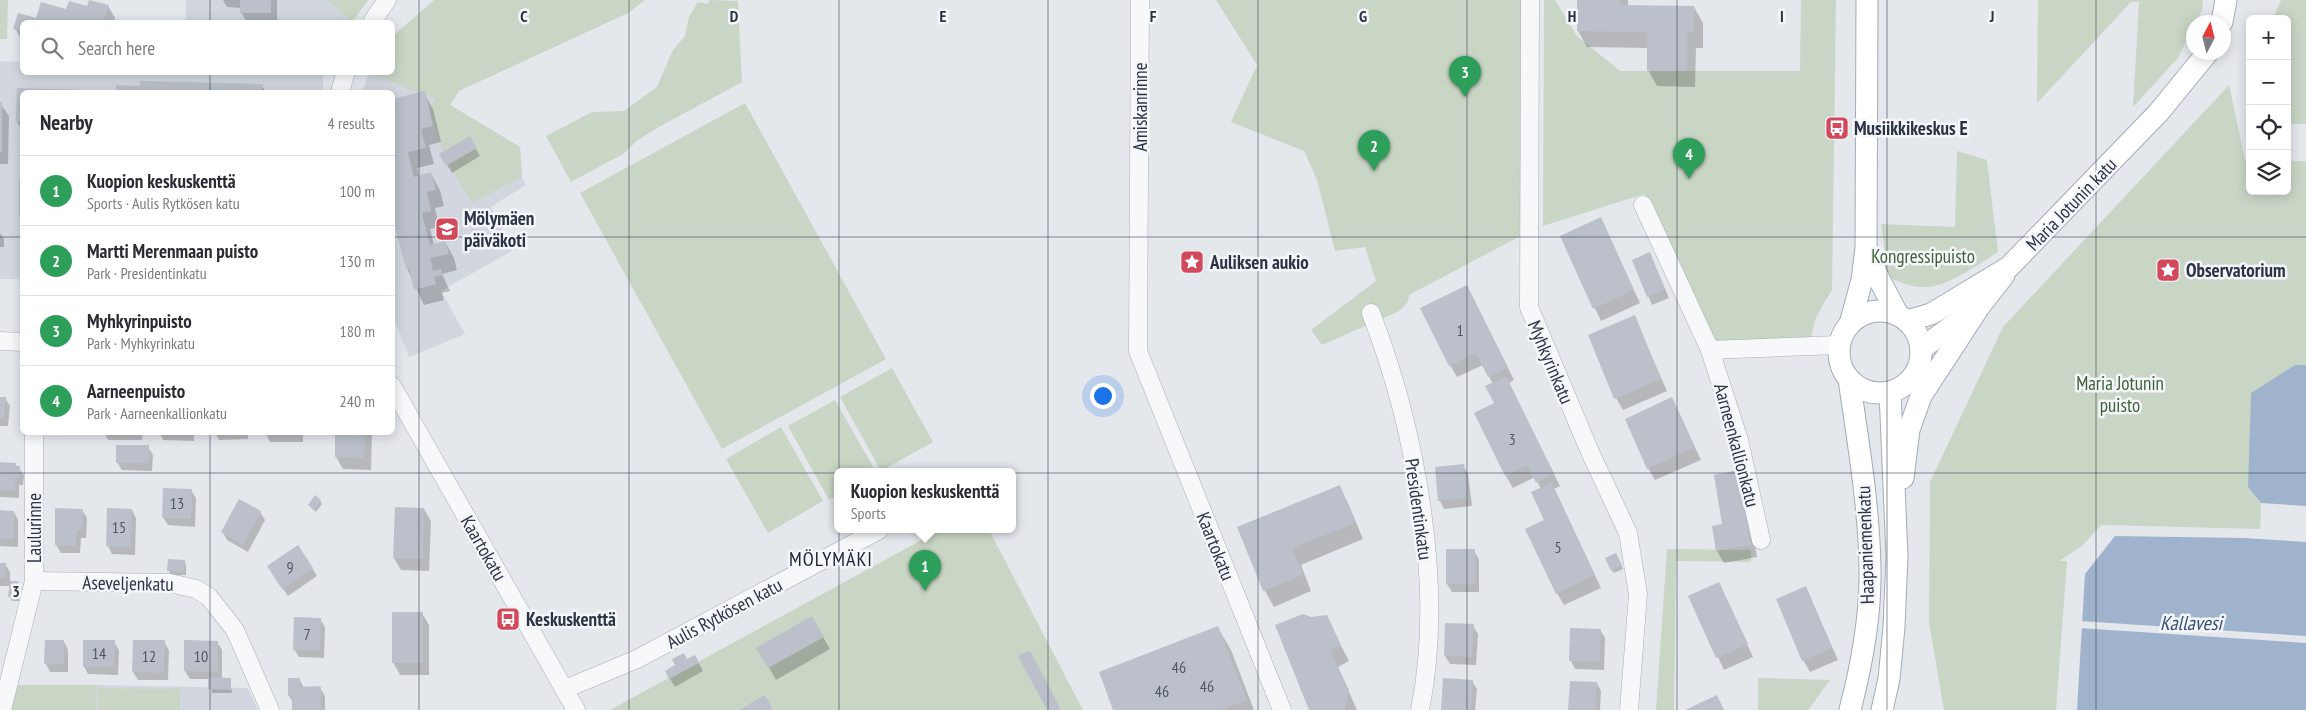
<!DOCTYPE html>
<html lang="en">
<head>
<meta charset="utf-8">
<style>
	body { margin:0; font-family:"PT Sans Narrow",sans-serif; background:#f7f7f7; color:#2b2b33 }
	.controls { position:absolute; right:15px; top:15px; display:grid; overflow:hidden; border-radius:8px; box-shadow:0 2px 12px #0003 }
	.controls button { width:45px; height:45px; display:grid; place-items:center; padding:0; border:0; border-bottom:1px solid #e1e1e2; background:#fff; color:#2b2b33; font:25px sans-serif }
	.compass { position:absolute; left:2186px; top:15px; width:45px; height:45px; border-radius:50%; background:#fff; box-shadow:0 2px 12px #0003; rotate:7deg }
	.you { position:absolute; left:1102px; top:395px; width:18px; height:18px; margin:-12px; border:4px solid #fff; border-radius:50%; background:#1a73e8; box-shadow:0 0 0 8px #1a73e833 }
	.badge { display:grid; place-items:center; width:32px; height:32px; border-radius:50%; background:#b45309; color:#fff; font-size:16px; font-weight:700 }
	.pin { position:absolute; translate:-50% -41px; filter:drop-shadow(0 1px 2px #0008) }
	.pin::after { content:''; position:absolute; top:26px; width:18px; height:15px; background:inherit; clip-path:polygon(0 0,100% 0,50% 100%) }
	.popup { position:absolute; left:834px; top:468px; width:182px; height:65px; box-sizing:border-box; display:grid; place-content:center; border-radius:8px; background:#fff; filter:drop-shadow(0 1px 4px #0005); font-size:16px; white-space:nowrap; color:#7c7c81 }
	.popup b { font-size:19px; color:#2b2b33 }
	.popup::after { content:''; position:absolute; left:50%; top:100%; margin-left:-10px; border:10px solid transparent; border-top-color:#fff }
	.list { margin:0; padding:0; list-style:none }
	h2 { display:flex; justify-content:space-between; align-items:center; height:65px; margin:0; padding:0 20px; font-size:21px }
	h2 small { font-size:16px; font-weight:400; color:#7c7c81 }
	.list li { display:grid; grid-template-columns:32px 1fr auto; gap:15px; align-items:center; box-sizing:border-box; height:70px; padding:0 20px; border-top:1px solid #e1e1e2 }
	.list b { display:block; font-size:19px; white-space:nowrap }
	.list p { margin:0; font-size:16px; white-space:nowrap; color:#7c7c81 }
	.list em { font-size:16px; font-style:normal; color:#7c7c81 }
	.icon { flex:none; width:28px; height:28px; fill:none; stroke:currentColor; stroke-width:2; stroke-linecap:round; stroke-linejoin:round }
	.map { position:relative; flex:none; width:2306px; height:710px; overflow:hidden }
	.search { position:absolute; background:#fff; box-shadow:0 2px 12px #0003; left:20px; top:20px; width:375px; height:55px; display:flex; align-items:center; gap:12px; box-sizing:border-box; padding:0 18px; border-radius:8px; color:#7c7c81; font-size:19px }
	.panel { position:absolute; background:#fff; box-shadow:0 2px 12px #0003; left:20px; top:90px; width:375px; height:345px; border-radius:8px }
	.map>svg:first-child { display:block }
</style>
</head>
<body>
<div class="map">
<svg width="2306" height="710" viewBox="0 0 2306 710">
	<rect width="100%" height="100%" fill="#e4e7ec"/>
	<g fill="#d2d6de">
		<path d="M186 0H327L352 22H186Z"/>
		<path d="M0 61 22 62V72L323 73V92H22V279H0Z"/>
		<path d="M369 73 437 97 520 147 522 177 526 185 491 207 512 251 441 291 465 334 409 357 393 316 392 92H362Z"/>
		<path d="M97 685 248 688 258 710H96Z"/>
	</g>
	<g fill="#c9d6c5">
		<path d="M0 0H8L7 39H0Z"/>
		<path d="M327 0H368L352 22Z"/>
		<path d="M434 0H645L628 13 459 91 450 105 520 147 522 177 472 203 449 164 470 136 443 152 429 109 436 99 369 73 392 72 393 36Z"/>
		<path d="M709 0 738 1 742 82 657 128 638 140 623 154 571 182 546 136 592 112 624 111 657 87 673 50 685 36 689 17 698 2 708 4Z"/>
		<path d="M1216 0H1530L1528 232 1409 295 1408 302 1399 311 1322 345 1311 330 1376 281 1365 247 1335 251 1317 180 1304 151 1231 122 1257 65Z"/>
		<path d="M1544 0H1555L1577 36 1620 71H1800L1801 0H1836L1832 290C1820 309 1811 323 1811 346L1710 350 1683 287 1685 273 1644 194 1543 226Z"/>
		<path d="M2038 0H2203L2202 10 2196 22H2194L2193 27 2178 58 2133 107 2139 2H2131L2037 103Z"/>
		<path d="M2281 0H2306V124H2287V19H2273Z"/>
		<path d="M2229 85 2245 160 2250 161V191H2287V161H2306V365H2295L2248 487 2261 503 2260 529 2101 525 2082 546 2059 561H2067L2056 710H1944L1929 622 1930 482 2003 327Z"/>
		<path d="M745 103 886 359 722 449 580 193Z"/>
		<path d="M1957 151 1987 160 1998 252C1979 264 1945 289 1923 287 1911 287 1900 282 1889 278L1881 224 1955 227Z"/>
		<path d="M892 368 933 442 881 471 840 397Z"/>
		<path d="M835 400 876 472H838L837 495 829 500 788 426Z"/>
		<path d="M781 427 823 501 768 533 726 459Z"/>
		<path d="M940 530H989L1083 710H610Z"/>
		<path d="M1667 549 1751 550V562L1676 561 1674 710H1656Z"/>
		<path d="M1758 678 1830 680 1808 710H1758Z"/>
		<path d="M0 685H97L96 710H0Z"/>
		<path d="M98 688 180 689V710H98Z"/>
	</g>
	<g fill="#9fb4cc">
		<path d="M2295 365H2306V506L2261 503 2248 487 2251 393Z"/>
		<path d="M2115 536 2244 538 2306 542V710H2077L2085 574Z"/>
	</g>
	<path fill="#e4e7ec" d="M2080 621 2306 636V643L2079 628Z"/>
	<g fill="#0003">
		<path d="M223 0H277V22H247L241 12V8L227 7Z"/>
		<path d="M1578 0H1628V7H1694L1703 23V48H1696L1695 87 1657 86 1648 70V48L1587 47 1578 31Z"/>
		<path d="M108 6 115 18 114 22H22V41L15 28 19 14 37 19 67 10Z"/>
		<path d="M117 86H262L266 92H22V131L17 122 18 90 117 92Z"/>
		<path d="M424 93 433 109 441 142 429 145 434 164 417 168 419 177 431 174 440 190 444 206 435 208 439 227 430 229 434 245 445 242 454 258 457 270 442 274 450 291 442 293 444 300 424 305 407 268 392 101Z"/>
		<path d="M0 103 9 116 8 164H0Z"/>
		<path d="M469 137 480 156 452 173 441 154Z"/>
		<path d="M21 180H22V221L20 216Z"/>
		<path d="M1600 219 1640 303 1601 321 1561 237Z"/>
		<path d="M0 233 4 239V247H0Z"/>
		<path d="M1650 254 1669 298 1652 305 1633 260Z"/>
		<path d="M1473 298 1514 380 1509 383 1560 486 1554 489 1601 588 1564 605 1557 593 1541 489 1535 477 1513 488 1506 476 1493 384 1483 365 1457 377 1450 365Z"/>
		<path d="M1634 317 1667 391 1623 410 1616 398Z"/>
		<path d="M0 398H5L10 406 8 426H0Z"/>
		<path d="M1678 411 1701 460 1655 480 1648 468Z"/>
		<path d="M104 432H143L142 440H108Z"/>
		<path d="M159 432H194V441L163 440Z"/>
		<path d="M215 432H248V439L219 440Z"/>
		<path d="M265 432H303V442H270Z"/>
		<path d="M336 432H372L371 470 343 469 336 457Z"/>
		<path d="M148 447 153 455 152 471 122 470 117 462Z"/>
		<path d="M0 464H15L24 475 23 485H19V498L0 497Z"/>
		<path d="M1463 466 1468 474 1472 506 1444 509 1440 501 1436 469Z"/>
		<path d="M1744 484 1757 557 1724 563 1717 551 1713 527 1724 525Z"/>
		<path d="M1339 487 1348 503 1363 539 1301 565 1311 591 1274 607 1265 591 1239 528Z"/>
		<path d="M191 490 196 498 195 527 168 525 163 517Z"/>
		<path d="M240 501 260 512 265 520 248 552 227 540 223 532Z"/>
		<path d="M320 501 322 504 316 512 309 505Z"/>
		<path d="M424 509 431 521 429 571 401 570 394 558Z"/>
		<path d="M82 510 87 518 86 538H81L80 553H61L56 545Z"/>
		<path d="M132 510 136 518 135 555 112 554 108 546Z"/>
		<path d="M0 511 14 512 18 520V547L0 546Z"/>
		<path d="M1448 550 1474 551 1479 559V592H1452L1447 584Z"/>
		<path d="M1618 558 1623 569 1614 573 1612 570Z"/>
		<path d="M184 561 186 565V575H171L169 571Z"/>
		<path d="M0 564H5L10 572V582L18 583 20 586 19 601H12L10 597 11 586H0V596Z"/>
		<path d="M312 568 317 576 288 596 273 574Z"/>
		<path d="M1719 583 1753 657 1724 670 1689 596Z"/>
		<path d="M1806 588 1838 660 1810 672 1803 660Z"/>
		<path d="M422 613 429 625V675H400L393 662Z"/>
		<path d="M1326 617 1349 661 1338 667 1357 710H1310L1311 619Z"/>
		<path d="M812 618 830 649 776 680 758 648Z"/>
		<path d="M320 619 325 627 324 658 299 657 294 649Z"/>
		<path d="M1473 626 1478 634 1476 665 1450 664 1445 656Z"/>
		<path d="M1218 628 1231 650 1254 710H1114Z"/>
		<path d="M1571 630H1600L1605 638 1604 670 1575 669 1571 661Z"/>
		<path d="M64 642 68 650V672H50L46 664Z"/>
		<path d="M114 642 119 650 118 675 88 674 84 666Z"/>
		<path d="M164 642 169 650 168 680H138L133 672Z"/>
		<path d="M186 642H217L222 650V679H230L232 693H212L210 679H190L185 671Z"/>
		<path d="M695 656 703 671 675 687 666 672Z"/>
		<path d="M299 679 304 688H320L325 696V710H294V704L289 696Z"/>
		<path d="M1472 681 1477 689 1475 710H1442Z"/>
		<path d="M1597 683 1601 691 1600 710H1570Z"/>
	</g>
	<g fill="#bbc0ca">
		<path d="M89 0 109 5 103 22H22V31L13 29 18 13 36 18 41 2 66 9 69 1 87 6Z"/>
		<rect x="240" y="0" width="31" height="13"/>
		<path d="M1577 0H1620V5L1694 6V32H1687V71H1647V32L1577 31Z"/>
		<path d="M140 81 263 84 262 92H116V85L140 86Z"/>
		<path d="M17 88 115 91V92H22V122H16Z"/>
		<path d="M425 91 433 126 421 129 426 148 408 152 414 177 431 172 436 190 427 192 431 211 422 213 430 245 445 241 449 254 430 258 433 271 441 269 442 275 434 277 436 284 414 290 409 268 406 269 392 215V99Z"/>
		<rect x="0" y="102" width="2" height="50"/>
		<path d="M470 136 477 148 446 166 439 154Z"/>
		<rect x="19" y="179" width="3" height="38"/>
		<path d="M1601 217 1634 290 1593 309 1560 236Z"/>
		<path d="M1650 252 1665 290 1647 297 1632 260Z"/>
		<path d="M1467 285 1508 368 1488 377 1476 353 1449 366 1420 308Z"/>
		<path d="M1635 315 1661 379 1614 399 1588 335Z"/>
		<path d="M1506 376 1554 474 1536 483 1527 465 1505 476 1474 413 1494 403 1485 386Z"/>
		<path d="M0 397H6L4 419 0 418Z"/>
		<path d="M1672 397 1695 447 1647 469 1625 419Z"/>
		<rect x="264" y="432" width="36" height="2"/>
		<path d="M335 432H365L364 458 335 457Z"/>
		<rect x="116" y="445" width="33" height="18"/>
		<path d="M0 462 16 463V466H20L19 478 15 477V490H0Z"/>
		<path d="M1464 464 1468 498 1438 501 1435 467Z"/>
		<path d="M1738 470 1751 545 1716 551 1712 526 1722 524 1714 475Z"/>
		<path d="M1552 483 1595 575 1556 594 1525 529 1544 520 1531 492Z"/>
		<path d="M1340 485 1355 523 1292 548 1303 575 1263 591 1237 527Z"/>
		<path d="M163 488 192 489 191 519 162 518Z"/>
		<path d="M315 495 321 500 314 510 308 505Z"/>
		<path d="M239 499 261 511 243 545 221 532Z"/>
		<path d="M395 507 424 508 423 559 393 558Z"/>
		<path d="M55 508 83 509 82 530H77L76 546 55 545Z"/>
		<path d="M107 508 132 509 131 547 106 546Z"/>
		<path d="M0 510 14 511V539H0Z"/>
		<path d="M298 545 313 568 282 589 267 566Z"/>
		<path d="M1446 549H1475V585L1446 584Z"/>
		<path d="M1616 553 1622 565 1611 571 1605 558Z"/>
		<path d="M168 559 185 560 184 572 167 571Z"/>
		<rect x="0" y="563" width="6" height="15"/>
		<path d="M10 581H19L17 598 8 597Z"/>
		<path d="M1719 582 1748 644 1716 658 1688 596Z"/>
		<path d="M1806 586 1832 648 1802 661 1776 599Z"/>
		<rect x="392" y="612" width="31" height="51"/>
		<path d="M1303 614 1311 617 1327 615 1341 645 1330 650 1349 690 1345 710H1309L1275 625Z"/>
		<path d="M812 616 824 637 768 668 756 648Z"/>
		<path d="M294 617 321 618 320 650H293Z"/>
		<path d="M1445 623 1474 624 1472 657 1444 656Z"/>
		<path d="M1218 626 1247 700 1221 710H1113L1099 672Z"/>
		<path d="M1570 628 1601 629 1600 662 1569 661Z"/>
		<path d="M45 640H64V664H44Z"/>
		<path d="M83 640H115L114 667H83Z"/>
		<path d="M133 640H165L164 673 132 672Z"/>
		<path d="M184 640 218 641V672L184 671Z"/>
		<path d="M1030 650 1061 710H1047L1018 656Z"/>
		<path d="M684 653 687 659 695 655 699 663 669 679 665 671 675 665 672 659Z"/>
		<path d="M208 677 231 678V690L208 689Z"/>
		<path d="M288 678H300V687L321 686V710H292V696H288Z"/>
		<path d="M1443 678 1473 680 1471 710H1441Z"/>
		<path d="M1570 681 1597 682 1596 710H1568Z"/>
		<path d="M765 695 773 710H739Z"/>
		<path d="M1717 695 1724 710H1685Z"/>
	</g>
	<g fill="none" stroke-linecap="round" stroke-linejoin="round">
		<g stroke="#a9aeb7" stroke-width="19">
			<g id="minor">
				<path d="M1140 0 1138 351 1282 710"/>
				<path d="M1530 0 1529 307 1590 452 1628 533 1638 594 1629 710"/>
				<path d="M372 22 387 0"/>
				<path d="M340 92 346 72"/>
				<path d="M1643 205 1710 350 1839 345"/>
				<path d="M1371 313C1416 430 1445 586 1420 710"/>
				<path d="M0 341 22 342"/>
				<path d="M1710 350 1739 440 1761 540"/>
				<path d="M392 386 576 710"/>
				<path d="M34 581 170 583 196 589 209 597 235 630 270 710"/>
				<path d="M565 689 637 659 879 530"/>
				<path d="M2 710 34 581V432"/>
			</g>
		</g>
		<g stroke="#a3abb8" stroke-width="23">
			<g id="major">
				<path d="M2222 22 2226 0"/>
				<path d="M1867 251 1879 279 1898 315"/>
				<circle cx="1880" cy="352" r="41"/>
				<path d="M1907 321 1931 314 2009 267 2159 112 2208 52"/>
				<path d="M1850 324 1862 280 1866 248 1867 0"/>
				<path d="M1921 349 1971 312"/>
				<path d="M1849 379C1858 442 1869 505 1870 568 1871 616 1862 664 1850 710"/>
				<path d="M1903 478 1909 430 1921 396 1979 307 2004 275"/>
				<path d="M1882 710 1889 679 1894 627 1897 556 1890 392"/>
			</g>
		</g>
		<use href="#minor" stroke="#f7f8fa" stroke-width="18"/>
		<use href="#major" stroke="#fff" stroke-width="21"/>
	</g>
	<path fill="none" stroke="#2b3445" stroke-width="1" stroke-opacity="0.55" d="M210 0V22M419 0V710M629 0V710M839 0V710M1048 0V710M1258 0V710M1467 0V710M1677 0V710M1887 0V710M2096 0V710M210 72V92M0 237H22M392 237H2306M210 432V710M0 473H2306"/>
	<defs>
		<g id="bus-square" transform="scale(1.25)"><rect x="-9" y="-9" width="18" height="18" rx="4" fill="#d1495b" stroke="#f4f6f9"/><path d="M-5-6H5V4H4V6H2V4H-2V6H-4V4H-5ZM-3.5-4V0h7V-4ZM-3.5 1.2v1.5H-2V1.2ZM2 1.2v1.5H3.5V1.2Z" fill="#fff"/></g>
		<g id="school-square" transform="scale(1.25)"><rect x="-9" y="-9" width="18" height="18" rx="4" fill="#d1495b" stroke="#f4f6f9"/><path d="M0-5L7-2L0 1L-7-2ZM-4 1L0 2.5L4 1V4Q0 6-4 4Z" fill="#fff"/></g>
		<g id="sight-square" transform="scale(1.25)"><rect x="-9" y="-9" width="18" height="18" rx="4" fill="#d1495b" stroke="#f4f6f9"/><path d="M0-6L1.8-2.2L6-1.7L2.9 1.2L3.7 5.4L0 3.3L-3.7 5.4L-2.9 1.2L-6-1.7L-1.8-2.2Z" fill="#fff"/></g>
	</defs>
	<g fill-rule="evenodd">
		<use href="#bus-square" x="1837" y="128"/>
		<use href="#school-square" x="447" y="229"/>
		<use href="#sight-square" x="1192" y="262"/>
		<use href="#sight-square" x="2168" y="270"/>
		<use href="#bus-square" x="508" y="619"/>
	</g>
	<g text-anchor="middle" stroke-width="5" stroke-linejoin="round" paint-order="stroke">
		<g font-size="16" fill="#4f5766">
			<text x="1460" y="336">1</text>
			<text x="1512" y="445">3</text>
			<text x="177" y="509">13</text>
			<text x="119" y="533">15</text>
			<text x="1558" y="553">5</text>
			<text x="290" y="573">9</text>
			<text x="307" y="640">7</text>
			<text x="99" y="659">14</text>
			<text x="149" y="662">12</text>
			<text x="201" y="662">10</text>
			<text x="1179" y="673">46</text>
			<text x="1207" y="692">46</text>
			<text x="1162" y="697">46</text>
		</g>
		<g font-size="19" fill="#2b3445" stroke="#f4f6f9">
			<text transform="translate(1140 107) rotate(-90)" y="7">Amiskanrinne</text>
			<text transform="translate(2071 204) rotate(-46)" y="7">Maria Jotunin katu</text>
			<text transform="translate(1551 362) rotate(67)" y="7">Myhkyrinkatu</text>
			<text transform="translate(1737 445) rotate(75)" y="7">Aarneenkallionkatu</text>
			<text transform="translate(1419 509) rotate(82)" y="7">Presidentinkatu</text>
			<text transform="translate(34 528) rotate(-90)" y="7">Laulurinne</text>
			<text transform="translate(1865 545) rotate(-92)" y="7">Haapaniemenkatu</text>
			<text transform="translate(1216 546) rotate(68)" y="7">Kaartokatu</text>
			<text transform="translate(484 548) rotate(60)" y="7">Kaartokatu</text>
			<text transform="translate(128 583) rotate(1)" y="7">Aseveljenkatu</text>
			<text transform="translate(724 613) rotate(-28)" y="7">Aulis Rytkösen katu</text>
		</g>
		<g font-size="19" font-weight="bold" fill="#2b3445" stroke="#f4f6f9" text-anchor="start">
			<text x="1854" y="135">Musiikkikeskus E</text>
			<text x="464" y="225">Mölymäen<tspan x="464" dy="22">päiväkoti</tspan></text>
			<text x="1210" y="269">Auliksen aukio</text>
			<text x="2186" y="277">Observatorium</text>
			<text x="526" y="626">Keskuskenttä</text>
		</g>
		<g font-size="19" fill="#3f6138" stroke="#f4f6f9">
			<text x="1923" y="263">Kongressipuisto</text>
			<text x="2120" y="390">Maria Jotunin<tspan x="2120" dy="22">puisto</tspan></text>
		</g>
		<g font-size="20" letter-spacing="1" fill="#1d2536" stroke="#f4f6f9">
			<text x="831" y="566">MÖLYMÄKI</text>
		</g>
		<g font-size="20" font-style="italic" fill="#34527a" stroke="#f4f6f9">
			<text x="2191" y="630">Kallavesi</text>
		</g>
	</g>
	<g font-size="16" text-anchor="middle" font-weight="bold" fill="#2b3445" stroke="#f4f6f9" stroke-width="5" stroke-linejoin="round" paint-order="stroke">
		<text x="524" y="22">C</text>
		<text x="734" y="22">D</text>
		<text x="943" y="22">E</text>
		<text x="1153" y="22">F</text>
		<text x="1363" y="22">G</text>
		<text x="1572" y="22">H</text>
		<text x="1782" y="22">I</text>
		<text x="1992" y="22">J</text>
		<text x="16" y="597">3</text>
	</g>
</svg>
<div class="controls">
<button>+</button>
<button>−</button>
<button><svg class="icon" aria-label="locate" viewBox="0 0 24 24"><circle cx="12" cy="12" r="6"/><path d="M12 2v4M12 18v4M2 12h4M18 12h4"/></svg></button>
<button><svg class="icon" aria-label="layers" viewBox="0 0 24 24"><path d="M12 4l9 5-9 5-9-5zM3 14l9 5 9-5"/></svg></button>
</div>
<svg class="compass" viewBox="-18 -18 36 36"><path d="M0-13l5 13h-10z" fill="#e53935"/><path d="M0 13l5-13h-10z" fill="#7c7c81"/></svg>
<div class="you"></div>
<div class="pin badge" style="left:925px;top:591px;background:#2e9e5b">1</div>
<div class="popup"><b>Kuopion keskuskenttä</b>Sports</div>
<div class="pin badge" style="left:1374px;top:171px;background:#2e9e5b">2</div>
<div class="pin badge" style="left:1465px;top:97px;background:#2e9e5b">3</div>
<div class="pin badge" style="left:1689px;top:179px;background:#2e9e5b">4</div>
<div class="search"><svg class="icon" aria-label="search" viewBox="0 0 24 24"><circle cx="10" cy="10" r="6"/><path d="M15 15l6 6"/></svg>Search here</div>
<section class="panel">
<h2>Nearby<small>4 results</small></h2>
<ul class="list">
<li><span class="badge" style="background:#2e9e5b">1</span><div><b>Kuopion keskuskenttä</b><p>Sports · Aulis Rytkösen katu</p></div><em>100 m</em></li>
<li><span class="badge" style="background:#2e9e5b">2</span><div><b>Martti Merenmaan puisto</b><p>Park · Presidentinkatu</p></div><em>130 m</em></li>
<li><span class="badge" style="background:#2e9e5b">3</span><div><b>Myhkyrinpuisto</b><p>Park · Myhkyrinkatu</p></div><em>180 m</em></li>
<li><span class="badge" style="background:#2e9e5b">4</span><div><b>Aarneenpuisto</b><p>Park · Aarneenkallionkatu</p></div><em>240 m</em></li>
</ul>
</section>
</div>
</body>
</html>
